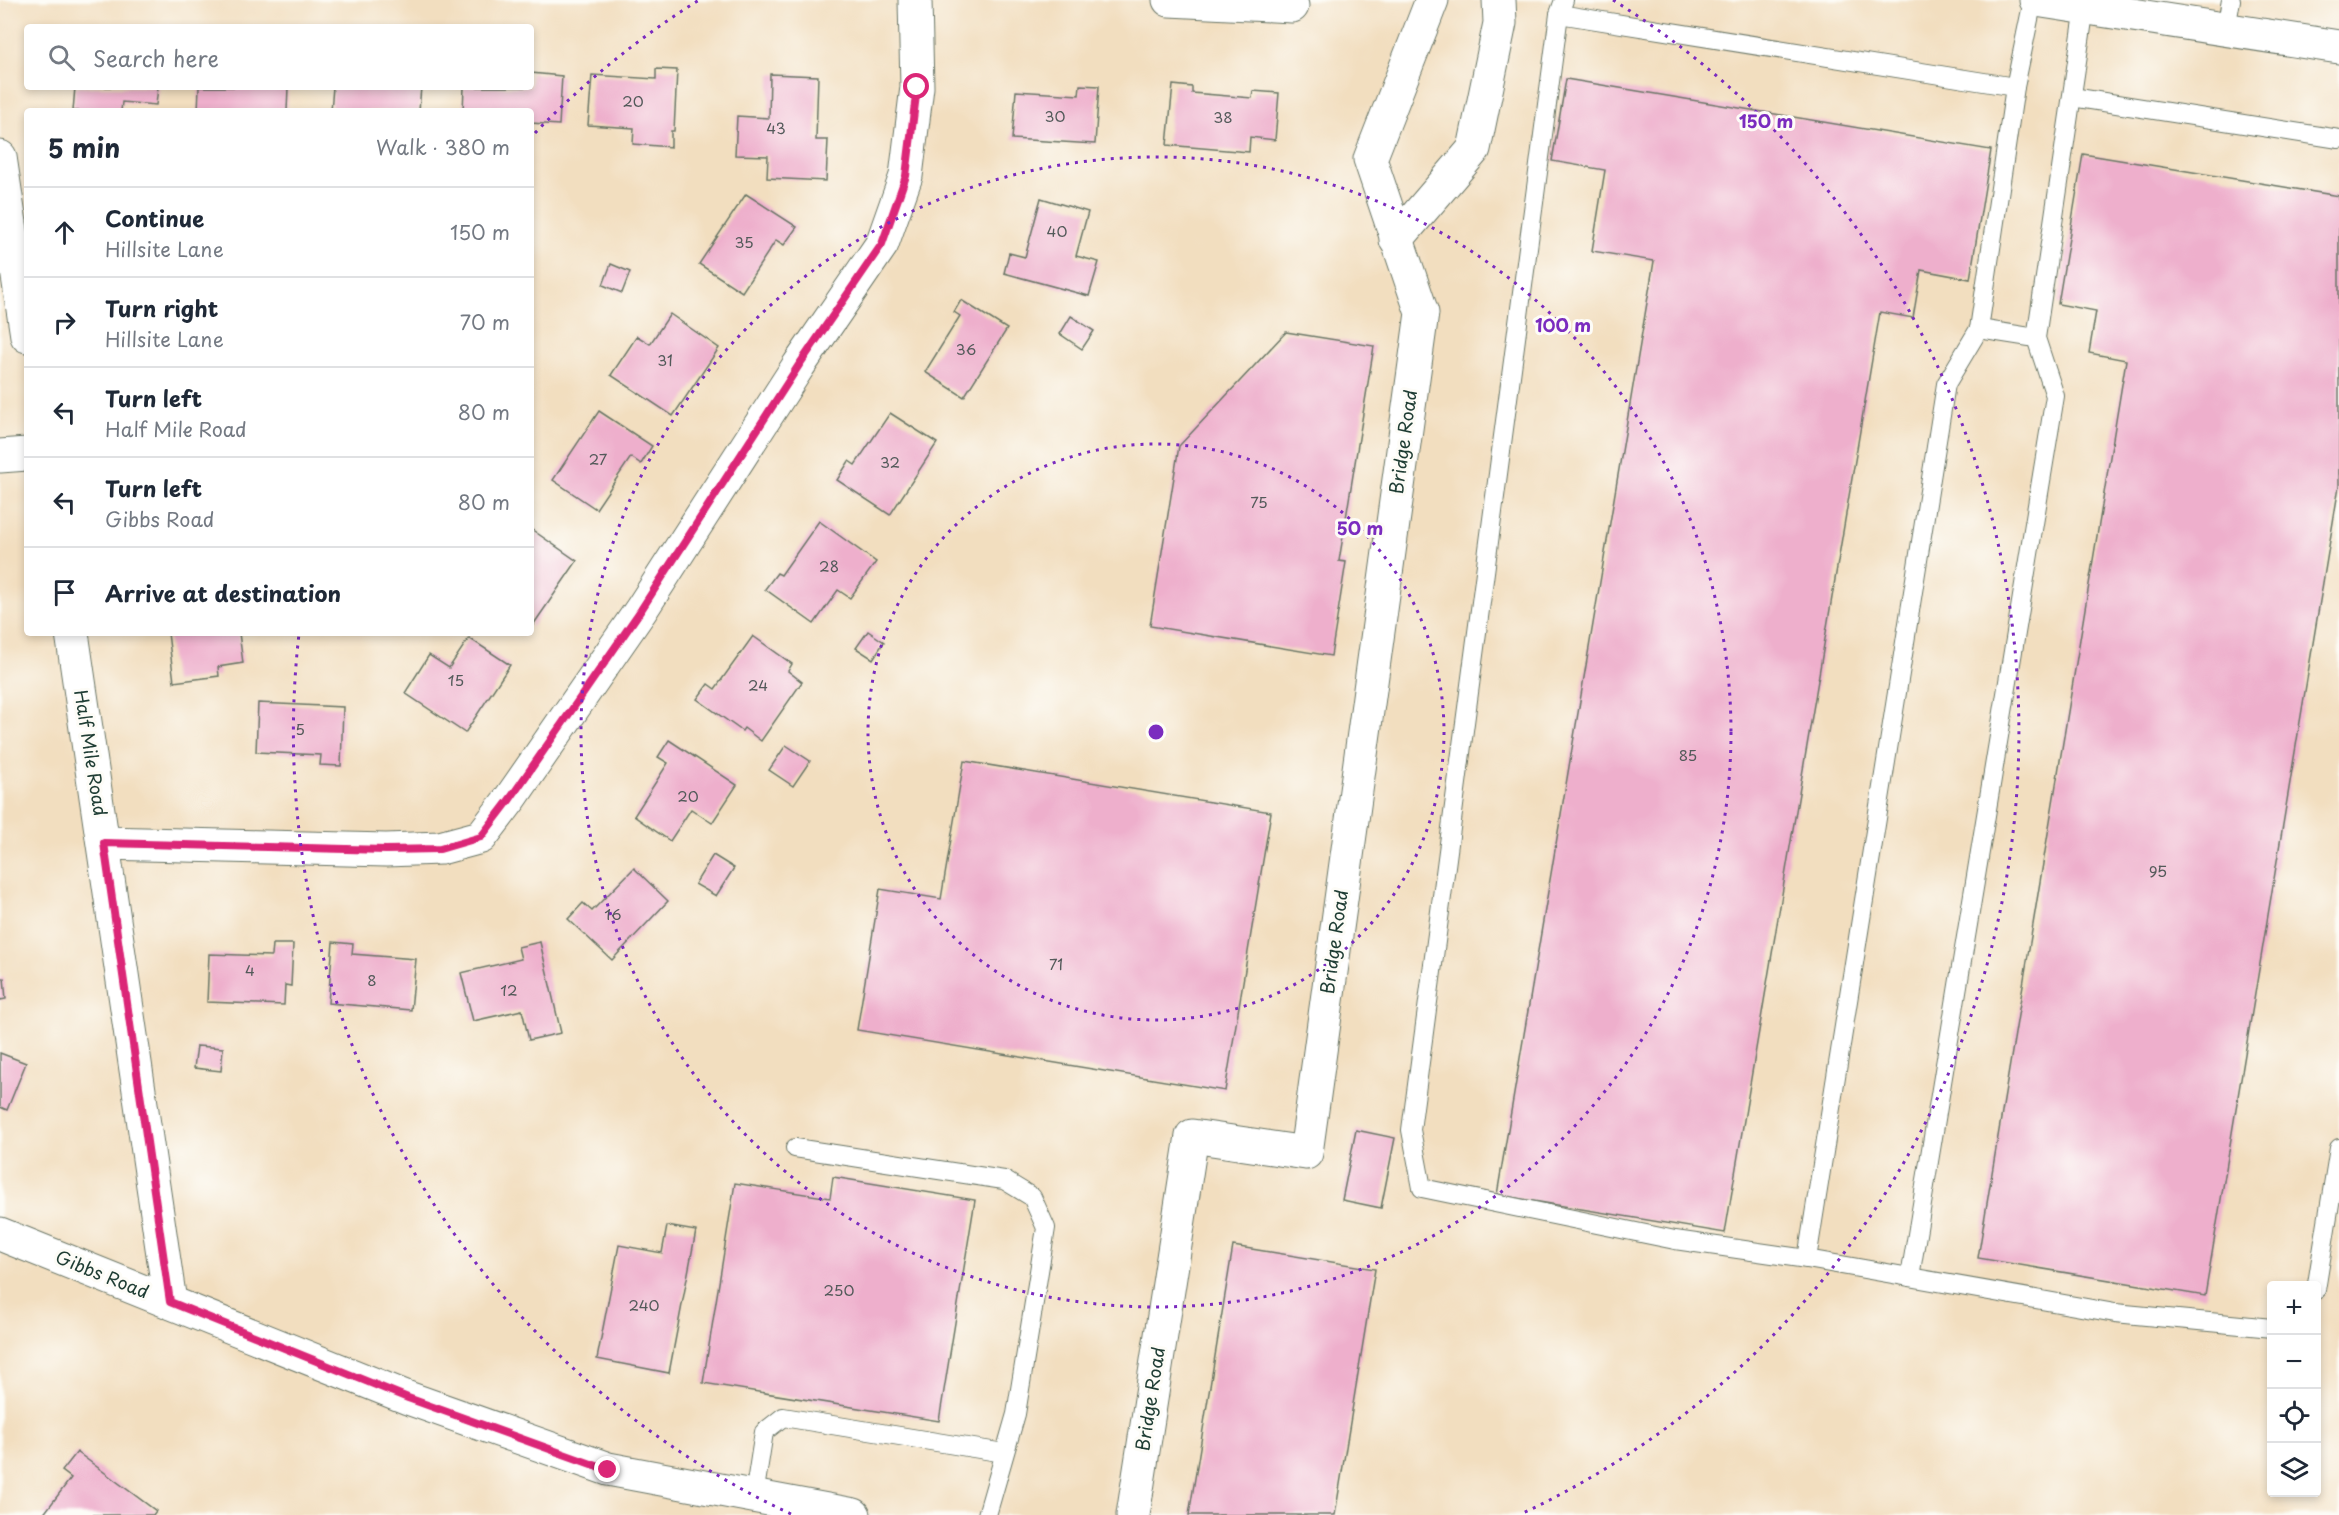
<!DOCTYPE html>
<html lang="en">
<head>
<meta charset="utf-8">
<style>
	body { margin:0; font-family:"Playpen Sans",sans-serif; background:#f6f6f7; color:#1f2937 }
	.controls { position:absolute; right:18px; bottom:18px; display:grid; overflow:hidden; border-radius:6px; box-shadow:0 3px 9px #0003 }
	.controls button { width:54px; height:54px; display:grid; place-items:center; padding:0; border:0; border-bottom:2px solid #e0e1e3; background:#fff; color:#1f2937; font:30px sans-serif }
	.stop { position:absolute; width:18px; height:18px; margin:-14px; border:4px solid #db2777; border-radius:50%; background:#fff }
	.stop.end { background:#db2777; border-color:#fff; box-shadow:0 2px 6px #0008 }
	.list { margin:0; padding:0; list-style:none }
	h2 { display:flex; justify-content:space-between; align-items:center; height:78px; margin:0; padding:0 24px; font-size:26px }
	h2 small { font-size:20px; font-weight:400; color:#747a83 }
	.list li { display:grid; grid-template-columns:39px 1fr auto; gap:18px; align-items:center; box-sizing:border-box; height:90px; padding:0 24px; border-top:2px solid #e0e1e3 }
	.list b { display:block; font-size:22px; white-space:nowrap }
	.list p { margin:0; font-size:20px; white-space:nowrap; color:#747a83 }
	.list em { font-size:20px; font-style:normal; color:#747a83 }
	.icon { flex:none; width:33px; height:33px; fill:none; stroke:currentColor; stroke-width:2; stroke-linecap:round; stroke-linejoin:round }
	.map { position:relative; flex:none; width:2339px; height:1515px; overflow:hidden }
	.search { position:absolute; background:#fff; box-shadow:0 3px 9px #0003; left:24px; top:24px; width:510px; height:66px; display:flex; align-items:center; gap:15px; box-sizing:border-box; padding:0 21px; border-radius:6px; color:#747a83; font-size:22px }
	.panel { position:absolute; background:#fff; box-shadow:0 3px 9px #0003; left:24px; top:108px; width:510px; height:528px; border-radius:6px }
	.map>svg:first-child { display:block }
</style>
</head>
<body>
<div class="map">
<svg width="2339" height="1515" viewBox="0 0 2339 1515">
	<rect width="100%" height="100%" fill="#fdfcf7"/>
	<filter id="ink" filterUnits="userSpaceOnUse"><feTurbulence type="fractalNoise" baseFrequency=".0167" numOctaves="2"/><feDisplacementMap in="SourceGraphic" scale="12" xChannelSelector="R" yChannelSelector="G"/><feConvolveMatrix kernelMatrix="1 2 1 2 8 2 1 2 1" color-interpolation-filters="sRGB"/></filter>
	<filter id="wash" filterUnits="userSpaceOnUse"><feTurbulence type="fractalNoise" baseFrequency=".008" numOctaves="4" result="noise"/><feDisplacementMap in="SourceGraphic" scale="24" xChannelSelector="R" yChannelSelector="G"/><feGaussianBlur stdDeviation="1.35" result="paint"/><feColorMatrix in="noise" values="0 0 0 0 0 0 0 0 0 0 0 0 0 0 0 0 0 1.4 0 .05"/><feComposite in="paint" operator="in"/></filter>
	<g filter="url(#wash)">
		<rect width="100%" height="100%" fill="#f2debf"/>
		<g id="blocks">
			<g fill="#eeafcc">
				<path d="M656 69 677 70 674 131H671V147L633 144 634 128 588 125 592 75 656 79Z"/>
				<path d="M531 73 562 76 559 125 531 123V111H463L464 87H531Z"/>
				<path d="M770 74 818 76 816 140H828L826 181 767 178 768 156 735 155 737 116 769 118Z"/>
				<path d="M1566 79 1991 150 1970 279 1921 270 1913 318 1880 312 1725 1233 1497 1195 1654 261 1592 251 1605 170 1552 161Z"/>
				<path d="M1080 85 1099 86 1095 144 1012 139 1016 91 1079 95Z"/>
				<path d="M1173 85 1192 87V93L1252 98 1253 91 1279 93 1275 140 1250 137 1249 152 1167 145Z"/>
				<path d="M75 87H158L156 105 122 102 121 111H73Z"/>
				<path d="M199 87H288L287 111H198Z"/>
				<path d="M333 87H421L419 111H331Z"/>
				<path d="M2083 154 2339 196V486L2205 1296 1978 1258 2126 360 2089 353 2096 311 2058 304Z"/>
				<path d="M746 194 797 227 784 245 776 240 742 292 699 264Z"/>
				<path d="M1041 198 1088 212 1076 256 1099 262 1089 296 1004 273 1009 253 1025 257Z"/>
				<path d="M611 264 630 272 622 293 603 285Z"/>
				<path d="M961 300 1007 329 964 397 925 372 960 316 954 312Z"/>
				<path d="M670 314 719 348 673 416 611 375 637 336 650 344Z"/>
				<path d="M1071 316 1094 331 1082 349 1060 334Z"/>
				<path d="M1286 332 1374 346 1339 561 1346 562 1331 656 1150 626 1179 446Z"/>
				<path d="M599 411 652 446 641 464 631 457 596 509 553 480Z"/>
				<path d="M890 413 937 443 890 515 837 480 849 461 855 465Z"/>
				<path d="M819 521 876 562 850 598 838 590 814 624 765 589 777 573 781 575Z"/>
				<path d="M531 529 577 561 531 628Z"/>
				<path d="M868 631 884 642 873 659 856 648Z"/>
				<path d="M168 633H239L243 663 218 667 219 676 174 682Z"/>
				<path d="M753 636 792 664 788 671 802 682 761 741 744 728 742 731 697 699 708 684 715 689Z"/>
				<path d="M469 638 510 665 465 733 405 693 429 655 449 668Z"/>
				<path d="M258 703 343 707 341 766 320 765 321 755 256 752Z"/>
				<path d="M669 740 737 785 712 823 691 809 670 841 634 816 668 763 658 757Z"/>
				<path d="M786 745 810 761 793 786 769 770Z"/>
				<path d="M964 761 1271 812 1225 1091 857 1030 880 889 941 899Z"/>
				<path d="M713 855 734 868 716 896 695 884Z"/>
				<path d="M634 868 668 901 612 960 568 919 583 903 592 911Z"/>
				<path d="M333 942 353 944 352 954 416 959 411 1010 328 1003Z"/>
				<path d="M540 942 561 1033 529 1040 522 1010 473 1021 461 973 521 959 518 947Z"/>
				<path d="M273 944H293L291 986 285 985 284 1005 207 1002 209 954 272 956Z"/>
				<path d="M0 978H4L6 999 0 1000Z"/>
				<path d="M197 1046 223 1048 221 1071 194 1068Z"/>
				<path d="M0 1053 26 1063 7 1110 0 1107Z"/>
				<path d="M1356 1130 1395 1138 1381 1208 1342 1200Z"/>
				<path d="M833 1177 975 1200 939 1421 703 1383 735 1183 830 1198Z"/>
				<path d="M667 1226 696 1231 669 1373 597 1359 619 1245 662 1253Z"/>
				<path d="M1233 1246 1375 1269 1335 1515H1189Z"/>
				<path d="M77 1452 156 1511 153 1515H43L71 1478 62 1471Z"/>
			</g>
		</g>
	</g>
	<g filter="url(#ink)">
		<use href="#blocks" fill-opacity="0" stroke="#697565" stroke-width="1.5"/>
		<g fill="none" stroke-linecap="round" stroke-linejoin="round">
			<g stroke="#697565" stroke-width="20">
				<g id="lane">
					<path d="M1564 0 1559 14 1411 1130 1422 1188 1675 1240 1807 1259"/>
					<path d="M2033 0 2015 87 1979 329 1946 384 1807 1259 2115 1313 2272 1328"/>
					<path d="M1559 14 2015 87"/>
					<path d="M2226 29 2231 0"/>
					<path d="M2072 97 2339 139"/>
					<path d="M1979 329 2036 338"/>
					<path d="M795 1148 1004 1180 1032 1197 1046 1228 1016 1414 987 1515"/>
					<path d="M1910 1277 2055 396 2036 338 2085 7"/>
					<path d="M2316 1290 2339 1148"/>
					<path d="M754 1496 764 1432 783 1417 1004 1453"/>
				</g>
			</g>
			<g stroke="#697565" stroke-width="35">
				<g id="street">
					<path d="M1169 0 1292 6"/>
					<path d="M2036 0 2339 47"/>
					<path d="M0 157 27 336"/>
					<path d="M1396 240 1474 149 1500 23 1499 0"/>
					<path d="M0 456 27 454"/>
					<path d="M72 633 170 1302"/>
					<path d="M104 843 386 850 440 848 481 837 510 799 641 610 799 365 882 244 906 176 917 87 915 0"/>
					<path d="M0 1234 408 1398 608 1469 854 1515"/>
					<path d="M1133 1515 1192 1136 1306 1153 1422 313 1370 159 1432 0"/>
				</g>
			</g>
			<use href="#lane" stroke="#fff" stroke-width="18"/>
			<use href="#street" stroke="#fff" stroke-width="33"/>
		</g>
	</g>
	<g fill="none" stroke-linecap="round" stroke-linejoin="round" filter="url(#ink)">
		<path stroke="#db2777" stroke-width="8" d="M608 1470 408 1398 170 1302 104 843 386 850 440 849 481 837 510 799 641 610 799 365 882 244 906 176 917 87"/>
	</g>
	<g fill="none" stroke="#7b2cbf" stroke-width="3" stroke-dasharray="3 6">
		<circle cx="1156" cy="732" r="288"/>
		<circle cx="1156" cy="732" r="575"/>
		<path d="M791 1514A863 863 0 0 1 299 634M535 133A863 863 0 0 1 699 0M1613 0A863 863 0 0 1 1521 1514"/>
	</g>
	<g text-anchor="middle" stroke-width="6" stroke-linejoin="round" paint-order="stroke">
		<g font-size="15" fill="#535a5a">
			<text x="633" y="107">20</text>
			<text x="1055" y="122">30</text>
			<text x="1223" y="123">38</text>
			<text x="776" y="134">43</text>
			<text x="1057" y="237">40</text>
			<text x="744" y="248">35</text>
			<text x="966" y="355">36</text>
			<text x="665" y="366">31</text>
			<text x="598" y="465">27</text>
			<text x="890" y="468">32</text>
			<text x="1259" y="508">75</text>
			<text x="829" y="572">28</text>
			<text x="456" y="686">15</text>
			<text x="758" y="691">24</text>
			<text x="300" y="735">5</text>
			<text x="1688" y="761">85</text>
			<text x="688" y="802">20</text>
			<text x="2158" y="877">95</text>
			<text x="613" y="920">16</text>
			<text x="1056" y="970">71</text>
			<text x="250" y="976">4</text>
			<text x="372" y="986">8</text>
			<text x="509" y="996">12</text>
			<text x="839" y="1296">250</text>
			<text x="644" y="1311">240</text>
		</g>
		<g font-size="18" fill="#1f3d34" stroke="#fdfcf7">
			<text transform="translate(1404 442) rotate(-82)" y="6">Bridge Road</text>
			<text transform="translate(90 753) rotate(81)" y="6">Half Mile Road</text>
			<text transform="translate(1335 942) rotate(-82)" y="6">Bridge Road</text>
			<text transform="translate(102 1275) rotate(22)" y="6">Gibbs Road</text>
			<text transform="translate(1151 1399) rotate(-81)" y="6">Bridge Road</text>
		</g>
	</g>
	<circle cx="1156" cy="732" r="9" fill="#7b2cbf" stroke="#fdfcf7" stroke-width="3"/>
	<g font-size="18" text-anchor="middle" font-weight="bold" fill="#7b2cbf" stroke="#fdfcf7" stroke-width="6" stroke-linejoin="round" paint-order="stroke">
		<text x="1766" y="128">150 m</text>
		<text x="1563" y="332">100 m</text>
		<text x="1360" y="535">50 m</text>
	</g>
</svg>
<div class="controls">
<button>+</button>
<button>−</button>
<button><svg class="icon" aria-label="locate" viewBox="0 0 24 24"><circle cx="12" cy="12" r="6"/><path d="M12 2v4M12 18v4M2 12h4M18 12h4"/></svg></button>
<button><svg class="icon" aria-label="layers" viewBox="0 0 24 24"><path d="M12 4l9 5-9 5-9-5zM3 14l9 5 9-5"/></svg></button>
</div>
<div class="stop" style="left:917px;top:87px"></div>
<div class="stop end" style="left:608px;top:1470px"></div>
<div class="search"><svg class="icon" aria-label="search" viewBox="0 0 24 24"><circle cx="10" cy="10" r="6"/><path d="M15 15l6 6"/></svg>Search here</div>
<section class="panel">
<h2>5 min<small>Walk · 380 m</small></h2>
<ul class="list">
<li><svg class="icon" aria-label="ahead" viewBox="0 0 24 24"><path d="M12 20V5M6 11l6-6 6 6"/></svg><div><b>Continue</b><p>Hillsite Lane</p></div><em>150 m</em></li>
<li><svg class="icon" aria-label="right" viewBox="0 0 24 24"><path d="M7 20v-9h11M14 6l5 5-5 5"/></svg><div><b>Turn right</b><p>Hillsite Lane</p></div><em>70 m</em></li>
<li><svg class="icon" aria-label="left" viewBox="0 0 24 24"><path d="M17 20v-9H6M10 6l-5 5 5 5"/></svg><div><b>Turn left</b><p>Half Mile Road</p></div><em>80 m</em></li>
<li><svg class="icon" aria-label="left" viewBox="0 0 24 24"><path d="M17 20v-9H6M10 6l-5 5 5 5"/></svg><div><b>Turn left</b><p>Gibbs Road</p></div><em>80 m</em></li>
<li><svg class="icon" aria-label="arrive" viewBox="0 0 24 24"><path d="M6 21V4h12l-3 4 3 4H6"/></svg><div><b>Arrive at destination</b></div></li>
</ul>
</section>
</div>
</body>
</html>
